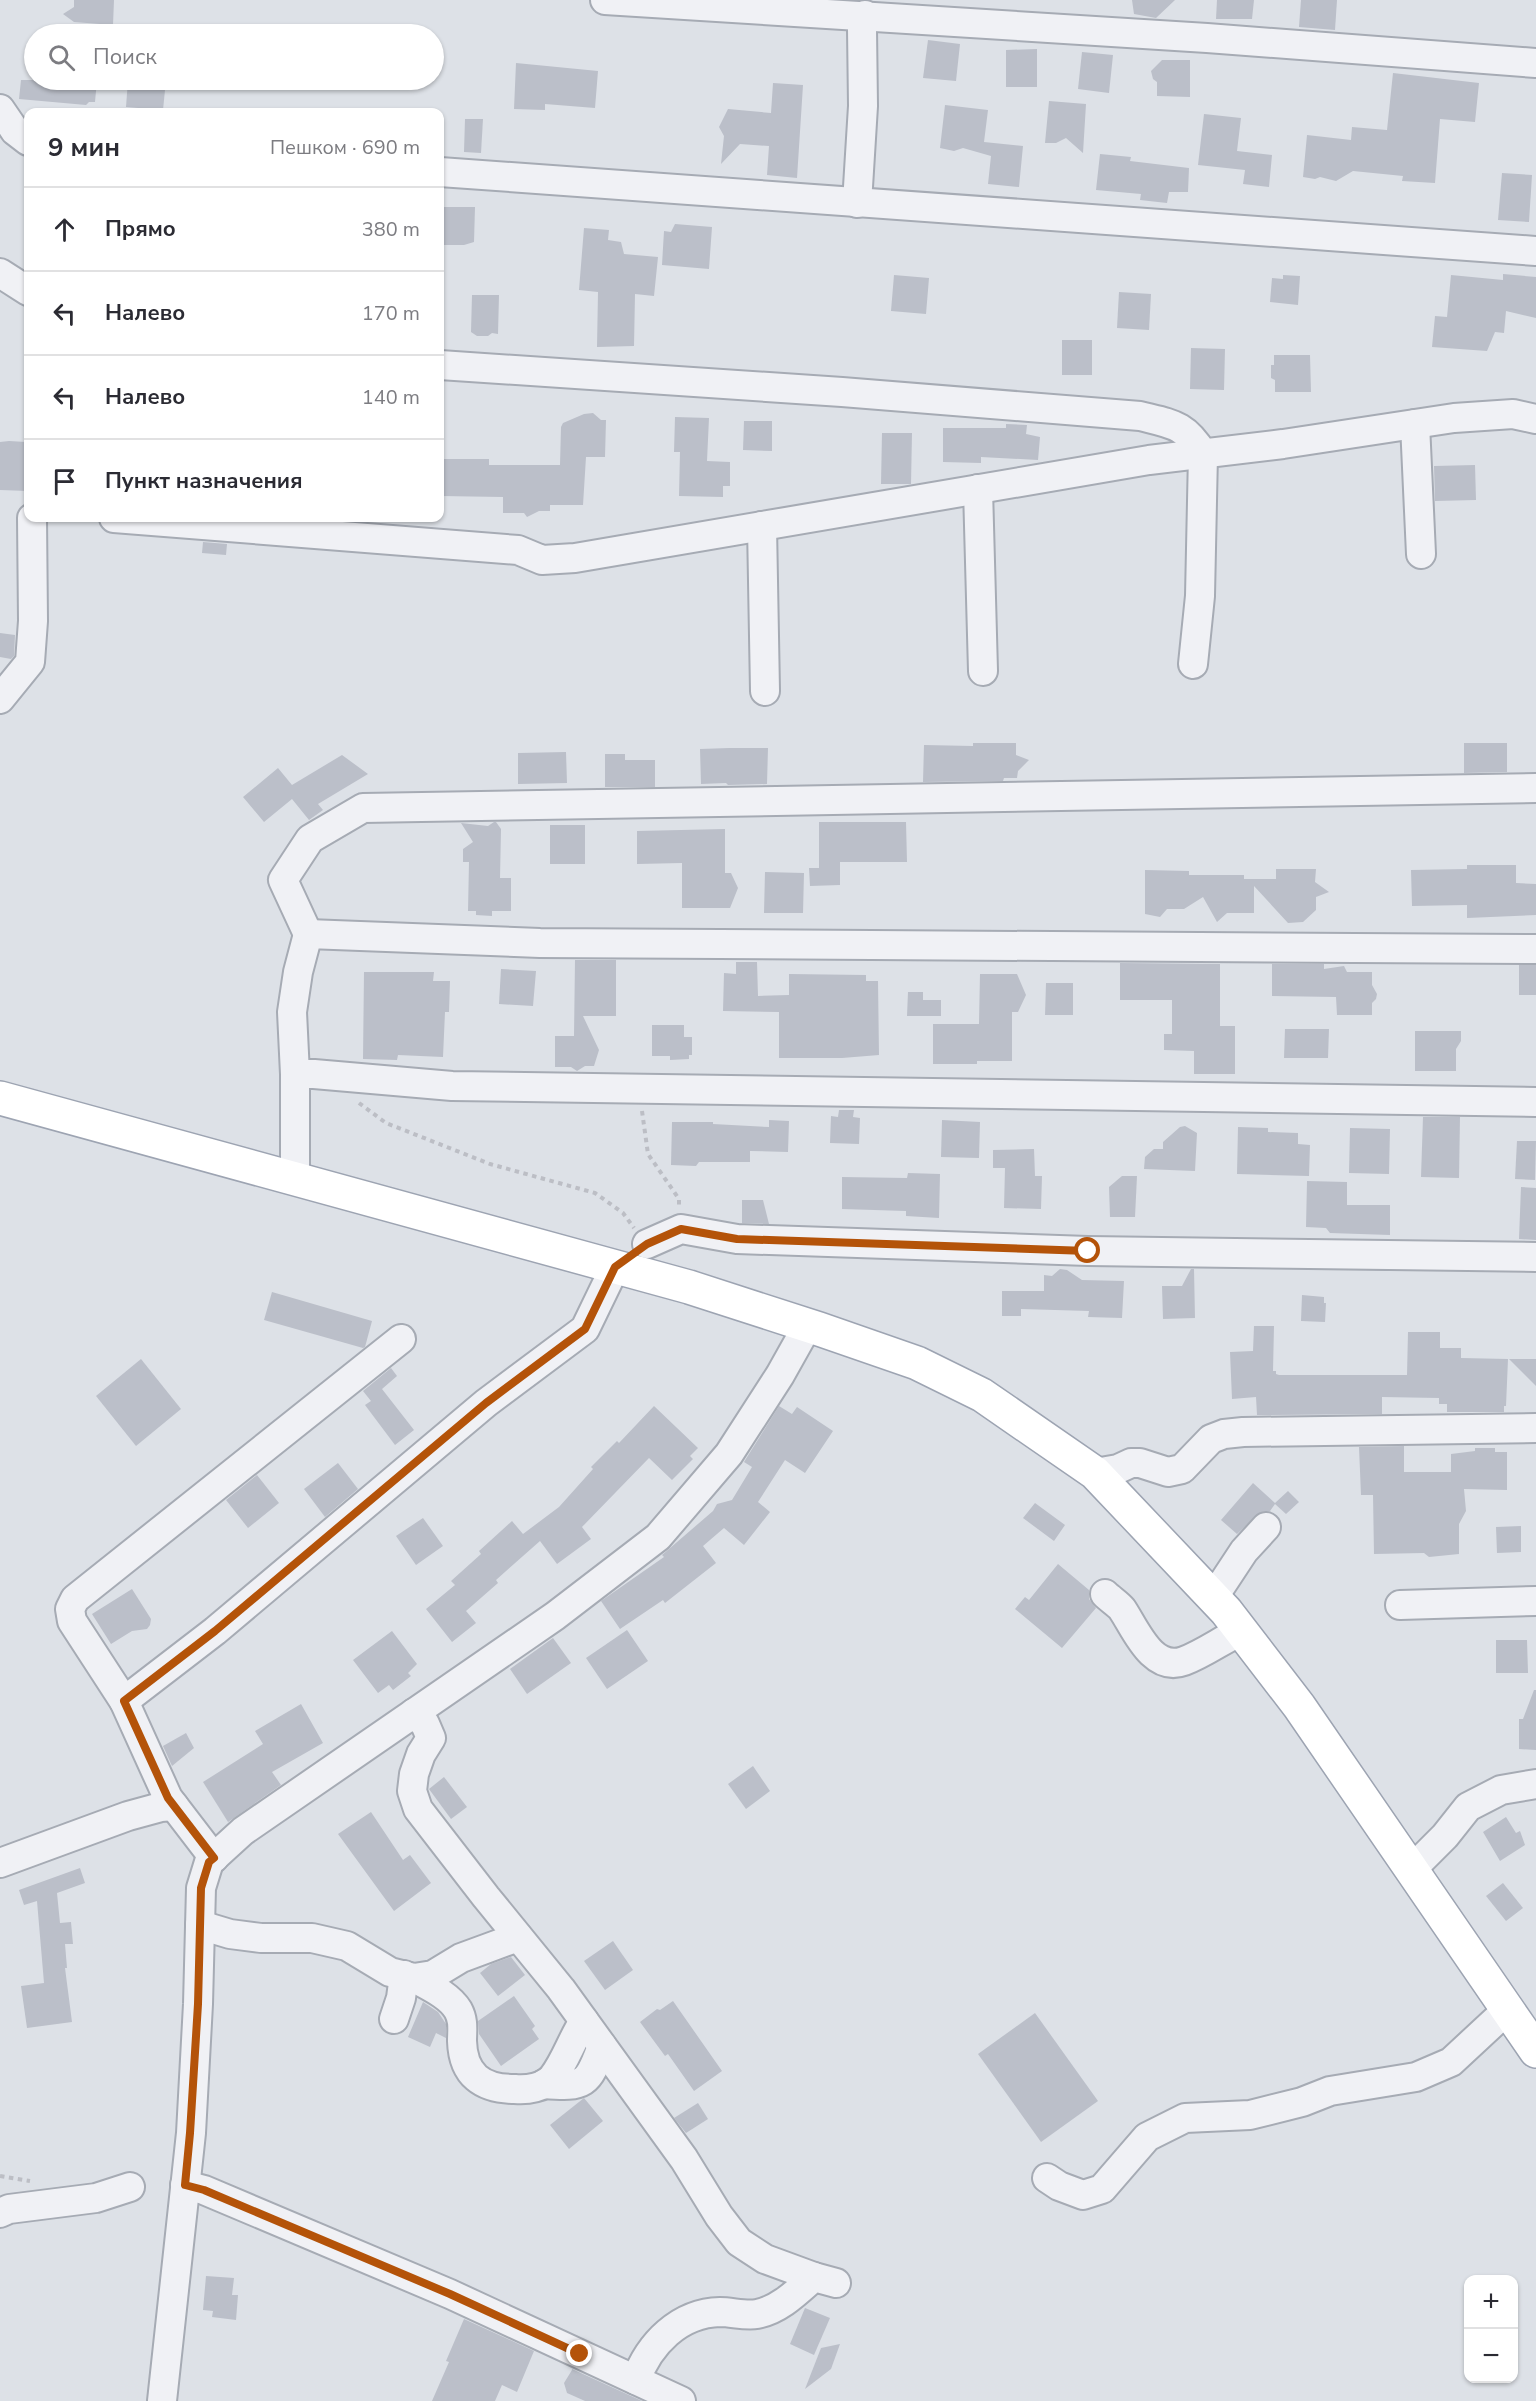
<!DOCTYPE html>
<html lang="ru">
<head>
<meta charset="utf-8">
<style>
	body { margin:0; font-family:"Nunito Sans",sans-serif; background:#f2f2f3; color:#2b2b33 }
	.controls { position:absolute; right:18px; bottom:18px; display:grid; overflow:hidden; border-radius:12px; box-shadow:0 2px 4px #0004 }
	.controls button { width:54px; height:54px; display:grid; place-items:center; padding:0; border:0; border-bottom:2px solid #e1e1e2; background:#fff; color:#2b2b33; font:30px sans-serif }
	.stop { position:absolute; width:18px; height:18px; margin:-14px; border:4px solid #b45309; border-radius:50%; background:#fff }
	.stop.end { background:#b45309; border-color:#fff; box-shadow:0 2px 6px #0008 }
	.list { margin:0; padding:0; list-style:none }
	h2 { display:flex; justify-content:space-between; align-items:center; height:78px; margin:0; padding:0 24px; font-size:26px }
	h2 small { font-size:20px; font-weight:400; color:#7c7c81 }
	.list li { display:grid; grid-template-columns:39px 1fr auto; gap:18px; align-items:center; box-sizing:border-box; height:84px; padding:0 24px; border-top:2px solid #e1e1e2 }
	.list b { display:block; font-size:22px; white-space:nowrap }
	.list em { font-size:20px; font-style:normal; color:#7c7c81 }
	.icon { flex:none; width:33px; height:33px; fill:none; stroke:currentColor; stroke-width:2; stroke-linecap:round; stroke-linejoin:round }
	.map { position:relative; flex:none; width:1536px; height:2401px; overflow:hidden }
	.search { position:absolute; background:#fff; box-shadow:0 2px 4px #0004; left:24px; top:24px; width:420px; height:66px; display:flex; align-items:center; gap:15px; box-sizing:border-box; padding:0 21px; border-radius:33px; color:#7c7c81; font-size:22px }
	.panel { position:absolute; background:#fff; box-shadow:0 2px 4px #0004; left:24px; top:108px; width:420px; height:414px; border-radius:12px }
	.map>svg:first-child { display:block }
</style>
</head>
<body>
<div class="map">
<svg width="1536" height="2401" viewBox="0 0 1536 2401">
	<rect width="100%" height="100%" fill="#dde1e7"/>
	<g fill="#bbbfc9">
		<path d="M74 0H114L113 25 74 22 63 14 74 7Z"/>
		<path d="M1132 0H1175L1156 18 1134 14Z"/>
		<path d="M1217 0H1254L1252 19H1216Z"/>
		<path d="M1301 0H1337L1335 30 1299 27Z"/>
		<path d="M928 40 960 44 956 81 923 78Z"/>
		<path d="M1037 49V87H1006V50Z"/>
		<path d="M1082 52 1113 55 1109 93 1078 89Z"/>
		<path d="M1162 60H1190V97L1157 96V82L1153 79 1151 71Z"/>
		<path d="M516 63 598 71 595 108 545 104V110L514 109Z"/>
		<path d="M1393 73 1479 83 1475 122 1440 119 1435 183 1402 181 1403 176 1353 171 1336 181 1320 177 1315 179 1303 177 1307 135 1351 140 1352 127 1387 130Z"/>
		<path d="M21 80H97L95 102H89L86 105 19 99Z"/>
		<path d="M128 80H166L163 110 126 107Z"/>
		<path d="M773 83 803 85 797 178 767 175 769 146 740 144 721 164 724 136 719 127 728 109 771 113Z"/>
		<path d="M1049 101 1086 104 1083 153 1066 138 1056 143H1045Z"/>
		<path d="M945 105 988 110 984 142 1023 146 1019 187 988 184 991 156 963 148 954 151 940 148Z"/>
		<path d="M1204 114 1241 118 1237 151 1272 155 1269 187 1243 184 1245 170 1198 165Z"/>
		<path d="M465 119H483L481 153 464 152Z"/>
		<path d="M1100 154 1131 157 1130 161 1189 168 1188 192H1169L1167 203 1140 200 1141 194 1096 190Z"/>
		<path d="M1502 173 1532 175 1529 222 1498 220Z"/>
		<path d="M440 207H475L474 242 464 245H440Z"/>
		<path d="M675 224 712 227 709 269 662 265 664 231 671 232Z"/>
		<path d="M584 228 609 230 608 240 621 242 624 254 658 257 654 296 635 294 634 346 597 347 598 292 579 290Z"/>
		<path d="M1503 274 1536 277V318L1506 311 1504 333 1495 332 1487 351 1432 347 1435 316 1447 317 1451 275 1503 280Z"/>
		<path d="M894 275 929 278 926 314 891 311Z"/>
		<path d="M1283 275 1300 276 1298 305 1270 302 1272 278 1283 279Z"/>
		<path d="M1119 292 1151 294 1149 330 1117 328Z"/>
		<path d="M472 295H499L498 334 492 333 488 336H477L471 332Z"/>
		<rect x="1062" y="340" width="30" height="35"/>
		<path d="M1191 348 1225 349 1224 390 1190 389Z"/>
		<path d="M1274 355H1310L1311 392H1275V380L1271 378V365H1274Z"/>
		<path d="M593 413 601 420H606L605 457H586L583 505H550V511H539L527 517 524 513H503V497L440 496V459H489V465H560L561 427 563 423 584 414Z"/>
		<path d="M675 417 709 418 707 461 730 462V486H723V497L679 496 680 452H674Z"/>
		<path d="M744 421H772V451L743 450Z"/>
		<path d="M1006 424 1027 425 1026 434 1040 437 1038 460 981 457V463L943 462V428H1006Z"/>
		<path d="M882 433H912L911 484H881Z"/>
		<path d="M9 441 26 442 28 491 0 490V442Z"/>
		<path d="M1475 465 1476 500 1435 501 1434 466Z"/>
		<path d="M203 542 227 544 226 555 202 553Z"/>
		<path d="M0 633 15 635 14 656 11 659 0 657Z"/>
		<path d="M973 743H1016V755L1029 760 1018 771 1017 778H1004L1003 781 923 782 924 745 973 746Z"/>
		<path d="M1464 743H1507V772L1464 773Z"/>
		<path d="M729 748H768L767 784 728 785 726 783 701 784 700 749Z"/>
		<path d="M566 752 567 783 518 784V753Z"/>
		<path d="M605 754H625V760H655V787H605Z"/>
		<path d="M342 755 368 774 318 804 323 810 309 820 292 799 264 822 243 797 278 768 292 785Z"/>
		<path d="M494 822H496L501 829 500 878H511V911H492V916L476 915V911H468L469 862H463V849L473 842 461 823 488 826Z"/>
		<path d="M819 822H906L907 862H840V885L810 886 809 868H819Z"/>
		<rect x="550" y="825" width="35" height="39"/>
		<path d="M725 829V873H731L738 888 730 908H682V863L637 864V831Z"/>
		<path d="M1467 865H1516V883L1536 884V915L1467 918V905L1412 906 1411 870 1467 869Z"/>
		<path d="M1276 869H1316L1315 882 1329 892 1316 897V910L1303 922 1288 923 1254 886V913H1227L1217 922 1203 897 1184 909H1167L1160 917 1145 914V870L1189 871V875H1244V879H1276Z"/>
		<path d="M765 872 804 873 803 913H764Z"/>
		<path d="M575 960H616V1016H583L599 1050 594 1066H585L577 1071 571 1067H555V1036H574Z"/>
		<path d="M736 962H757L758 996 789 995V974L866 975V981H878L879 1055 842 1058H779V1012L723 1011 724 973 736 974Z"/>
		<path d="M1120 963 1220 964V1026H1235V1074H1194V1051L1164 1050V1034H1172V1000H1120Z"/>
		<path d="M1272 964H1324V969L1344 966 1347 972H1372V985L1377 994 1376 999 1372 1003V1015H1337L1336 997 1272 996Z"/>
		<rect x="1519" y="965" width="17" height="30"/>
		<path d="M501 969 536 971 533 1006 499 1004Z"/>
		<path d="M364 972H434L433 981H450L449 1012H445L443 1057 398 1055 397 1060 363 1059Z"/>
		<path d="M980 974H1017L1026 995 1018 1012H1012V1061H977V1064H933V1024H979Z"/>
		<path d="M1046 983H1073V1015H1045Z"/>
		<path d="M908 992H923V1000H941V1016H907Z"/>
		<path d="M652 1025H684V1037H692V1055H689V1059L670 1060V1056H652Z"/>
		<path d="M1285 1029H1329L1328 1058H1284Z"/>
		<path d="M1415 1031H1461V1041L1456 1049V1071H1415Z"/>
		<path d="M839 1110H854L853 1117 860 1118 859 1144 830 1143 831 1116 838 1117Z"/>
		<path d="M1423 1117H1460L1459 1178 1421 1177Z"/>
		<path d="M769 1120 789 1121 788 1152 750 1151V1162H699L696 1166 671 1165 672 1122H713V1124L769 1127Z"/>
		<path d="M942 1120 980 1122 979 1158 941 1157Z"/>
		<path d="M1185 1126 1197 1133 1195 1171 1144 1169 1145 1157 1154 1149H1163V1142L1180 1127Z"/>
		<path d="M1238 1127 1268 1128V1132L1298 1133V1144L1310 1145 1309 1176 1237 1174Z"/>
		<path d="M1350 1128 1390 1129 1389 1174 1349 1173Z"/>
		<path d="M1517 1141H1536L1535 1180 1515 1179Z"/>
		<path d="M1034 1149 1035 1176H1042L1041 1209 1004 1208 1005 1168H993V1150Z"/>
		<path d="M908 1173 940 1174 939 1218 906 1216V1211L842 1209V1177L907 1178Z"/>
		<path d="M1122 1176H1137L1135 1217H1110L1109 1187Z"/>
		<path d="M1307 1181 1347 1182V1205H1390V1235L1330 1233 1326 1228 1306 1227Z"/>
		<path d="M1521 1187 1536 1188V1240L1519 1239Z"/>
		<path d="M742 1200H763L769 1224 742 1223Z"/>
		<path d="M1060 1269 1067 1270 1082 1280 1124 1281 1122 1318 1088 1317 1089 1311 1021 1309V1316H1002V1291H1044V1275L1052 1276Z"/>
		<path d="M1191 1269H1194L1195 1318 1163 1319 1162 1286H1182Z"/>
		<path d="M272 1292 372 1321 365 1347 363 1348 264 1320Z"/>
		<path d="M1302 1295 1324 1297V1303H1326L1325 1322 1301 1321Z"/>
		<path d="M1254 1326H1274L1273 1371H1276V1374L1279 1375H1407L1408 1332H1440V1348H1461V1358L1508 1359 1506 1406H1504V1412H1447V1404H1439V1398L1382 1397V1414L1257 1415 1256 1397 1232 1399 1230 1352 1253 1351Z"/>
		<path d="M141 1359 181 1409 136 1446 96 1396Z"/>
		<path d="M1509 1359H1536V1386Z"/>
		<path d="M391 1368 397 1376 382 1389 414 1430 395 1445 365 1405 371 1401 363 1391Z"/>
		<path d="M654 1406 698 1448 690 1456 693 1459 672 1480 649 1458 582 1527 591 1539 557 1564 540 1541 496 1580 498 1583 466 1611 476 1623 452 1642 426 1609 455 1585 451 1581 481 1554 479 1551 512 1521 523 1534 559 1507 593 1469 591 1467 617 1441 619 1443Z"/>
		<path d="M779 1406 792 1414 797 1407 833 1431 805 1473 785 1460 758 1502 770 1512 744 1545 724 1528 703 1546 716 1563 665 1603 663 1600 620 1629 601 1601 664 1557 662 1555 713 1511 717 1504 732 1500 752 1467 744 1462Z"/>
		<path d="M1404 1446V1472H1451V1454L1475 1451V1448H1495V1452H1507V1490L1464 1489 1466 1511 1459 1524V1554L1429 1557 1424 1553 1374 1554 1373 1495H1361L1359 1447Z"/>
		<path d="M338 1463 358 1489 325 1517 304 1489Z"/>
		<path d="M257 1475 279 1503 248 1528 226 1500Z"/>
		<path d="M1253 1483 1275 1503 1288 1491 1299 1502 1286 1514 1275 1504 1270 1511 1261 1512 1237 1534 1221 1520Z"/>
		<path d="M1035 1503 1065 1525 1054 1541 1023 1518Z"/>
		<path d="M423 1518 443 1546 416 1565 396 1536Z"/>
		<path d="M1521 1526V1552L1497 1553 1496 1527Z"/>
		<path d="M1058 1564 1089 1590V1599L1096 1608 1062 1648 1015 1609 1025 1597 1029 1600Z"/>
		<path d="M132 1589 151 1619 150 1625 147 1629 132 1631 111 1644 92 1614Z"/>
		<path d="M627 1630 648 1661 607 1689 586 1658Z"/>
		<path d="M392 1631 417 1664 408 1673 411 1676 393 1690 389 1685 378 1693 353 1660Z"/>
		<path d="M553 1638 571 1663 527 1694 510 1669Z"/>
		<path d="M1496 1640H1527L1528 1673H1496Z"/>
		<path d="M1534 1690H1536V1750L1519 1749V1719H1523Z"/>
		<path d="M301 1704 323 1743 272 1772 281 1785 228 1822 203 1782 263 1744 255 1731Z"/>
		<path d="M186 1733 194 1748 172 1766 163 1746Z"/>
		<path d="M753 1766 770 1791 746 1809 728 1784Z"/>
		<path d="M444 1777 467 1807 451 1819 429 1789Z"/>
		<path d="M371 1812 403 1860 410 1855 431 1883 394 1911 338 1834Z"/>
		<path d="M1506 1817 1516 1833 1520 1831 1525 1845 1500 1861 1483 1832Z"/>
		<path d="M80 1868 85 1883 57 1893 60 1923 71 1922 73 1944H65L67 1968H65L72 2022 27 2028 21 1986 44 1983 37 1901 24 1905 19 1890Z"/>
		<path d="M1503 1883 1523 1908 1506 1921 1486 1896Z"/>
		<path d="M613 1941 633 1970 605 1990 584 1961Z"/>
		<path d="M511 1957 525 1975 498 1996 480 1973 491 1964Z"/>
		<path d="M514 1996 535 2026 532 2029 539 2039 501 2066 479 2034 478 2021Z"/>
		<path d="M673 2001 722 2071 694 2091 668 2054 665 2056 640 2022 657 2009 660 2010Z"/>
		<path d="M423 2002 438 2012 446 2024V2038L436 2033 430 2047 408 2037Z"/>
		<path d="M1035 2013 1098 2101 1041 2142 978 2054Z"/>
		<path d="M584 2098 603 2121 569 2149 550 2125Z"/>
		<path d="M698 2103 708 2119 686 2133 674 2118Z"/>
		<path d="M206 2276 234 2278 232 2295H238L236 2320 212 2317 213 2311 203 2310Z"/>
		<path d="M805 2308 830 2318 814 2355 790 2344Z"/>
		<path d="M464 2319 534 2351 517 2392 502 2385 495 2401H432L449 2362 446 2361Z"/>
		<path d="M840 2344 831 2369 805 2389 821 2348Z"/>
		<path d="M572 2370V2369L642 2401H585L567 2393 564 2383Z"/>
	</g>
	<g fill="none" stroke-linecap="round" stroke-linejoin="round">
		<g stroke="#a6abb4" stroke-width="32">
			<g id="minor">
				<path d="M605 0 1207 38 1536 63"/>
				<path d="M0 109 15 131 28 141"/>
				<path d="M440 172 1536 251"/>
				<path d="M857 203 863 106 862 29 865 15"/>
				<path d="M0 273 28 291"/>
				<path d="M440 365 842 392 1140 416C1172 424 1185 424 1203 454L1200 596 1193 664"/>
				<path d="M1415 424 1421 554"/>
				<path d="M978 489 983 671"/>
				<path d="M114 518 518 550 542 560 575 558 1149 460 1283 444 1454 418 1513 414 1536 419"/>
				<path d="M762 526 765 691"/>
				<path d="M0 699 30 662 33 621 32 518"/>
				<path d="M308 934 283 880 310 839 363 808 1536 788"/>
				<path d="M295 1074H314L452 1086 1536 1102"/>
				<path d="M295 1177V1074L292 1012 298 972 308 934 540 943 1536 949"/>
				<path d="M647 1244 681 1229 737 1239 1088 1251 1536 1257"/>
				<path d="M401 1339 75 1599 70 1609 72 1621 124 1701 215 1631 486 1403 585 1329 615 1267"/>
				<path d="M1095 1473 1118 1469 1131 1463H1140L1168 1472 1182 1469 1211 1439 1224 1434 1243 1432 1536 1428"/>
				<path d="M1105 1594C1110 1599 1118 1604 1122 1609 1135 1628 1152 1673 1184 1661 1203 1654 1222 1640 1241 1631"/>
				<path d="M1213 1598 1244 1551 1266 1527"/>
				<path d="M1400 1605 1536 1601"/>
				<path d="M124 1701 168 1798 214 1858"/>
				<path d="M414 1713 425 1724 431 1738 421 1754 414 1774 412 1791 418 1809 486 1897 561 1989 684 2159 719 2216 739 2242 765 2259 814 2277"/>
				<path d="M0 1863 128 1816 161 1807 174 1806"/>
				<path d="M1411 1870 1445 1836 1468 1807 1501 1790 1536 1784"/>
				<path d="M200 1925 230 1934 261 1938H312L347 1946 390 1972 414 1978 433 1975 461 1958 518 1937"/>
				<path d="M414 1978C428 1986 449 1995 458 2010 464 2021 462 2030 462 2041 463 2075 482 2089 515 2089 527 2090 544 2088 553 2077 566 2060 572 2039 584 2021"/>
				<path d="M394 2019 401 1998 404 1975"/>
				<path d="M544 2084C585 2087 588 2085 602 2046"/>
				<path d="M1047 2178 1059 2186 1083 2195 1102 2189 1147 2137 1185 2118 1250 2115 1302 2102 1330 2091 1416 2077 1451 2062 1507 2010"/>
				<path d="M185 2185 204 2190 450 2294 681 2401"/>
				<path d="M0 2213 9 2209 96 2198 130 2187"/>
				<path d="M636 2380C649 2344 679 2313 720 2312 732 2312 745 2316 757 2314 779 2310 797 2292 814 2277L836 2283"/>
				<path d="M162 2401 191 2133 198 2004 201 1888 209 1862 243 1831 555 1616 658 1537 729 1454 780 1375 808 1325"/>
			</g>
		</g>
		<g stroke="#9da4b2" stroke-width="36">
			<path id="major" d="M0 1098 689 1287 819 1329 917 1363 982 1395 1095 1473 1226 1611 1299 1706 1536 2051"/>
		</g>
		<g stroke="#bcbec5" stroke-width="4" stroke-dasharray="4.5 4.5" stroke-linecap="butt">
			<path d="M359 1103 386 1123 490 1164 595 1193 623 1213 634 1228"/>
			<path d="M642 1111 648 1154 679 1199V1207"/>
			<path d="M0 2176 30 2181"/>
		</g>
		<use href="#minor" stroke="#f0f1f5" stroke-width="28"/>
		<use href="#major" stroke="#fff" stroke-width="33"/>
	</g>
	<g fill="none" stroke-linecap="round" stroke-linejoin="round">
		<path stroke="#b45309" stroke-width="8" d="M580 2354 450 2294 204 2190 185 2185 190 2133 198 2004 201 1888 209 1862 214 1858 168 1798 124 1701 215 1631 486 1403 585 1329 615 1267 647 1244 681 1229 737 1239 1088 1251"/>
	</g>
</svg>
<div class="controls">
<button>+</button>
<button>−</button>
</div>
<div class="stop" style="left:1088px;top:1251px"></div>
<div class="stop end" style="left:580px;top:2354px"></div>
<div class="search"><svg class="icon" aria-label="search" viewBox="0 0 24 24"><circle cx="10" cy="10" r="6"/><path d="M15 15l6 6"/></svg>Поиск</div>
<section class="panel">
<h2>9 мин<small>Пешком · 690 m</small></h2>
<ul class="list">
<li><svg class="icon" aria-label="ahead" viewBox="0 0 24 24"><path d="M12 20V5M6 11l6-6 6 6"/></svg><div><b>Прямо</b></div><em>380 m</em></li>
<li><svg class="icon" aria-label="left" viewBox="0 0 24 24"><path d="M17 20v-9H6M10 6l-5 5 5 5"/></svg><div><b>Налево</b></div><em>170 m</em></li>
<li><svg class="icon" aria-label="left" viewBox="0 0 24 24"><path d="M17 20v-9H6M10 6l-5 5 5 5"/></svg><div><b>Налево</b></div><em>140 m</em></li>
<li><svg class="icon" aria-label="arrive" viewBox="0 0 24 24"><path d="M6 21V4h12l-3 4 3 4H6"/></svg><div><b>Пункт назначения</b></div></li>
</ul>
</section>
</div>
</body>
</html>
